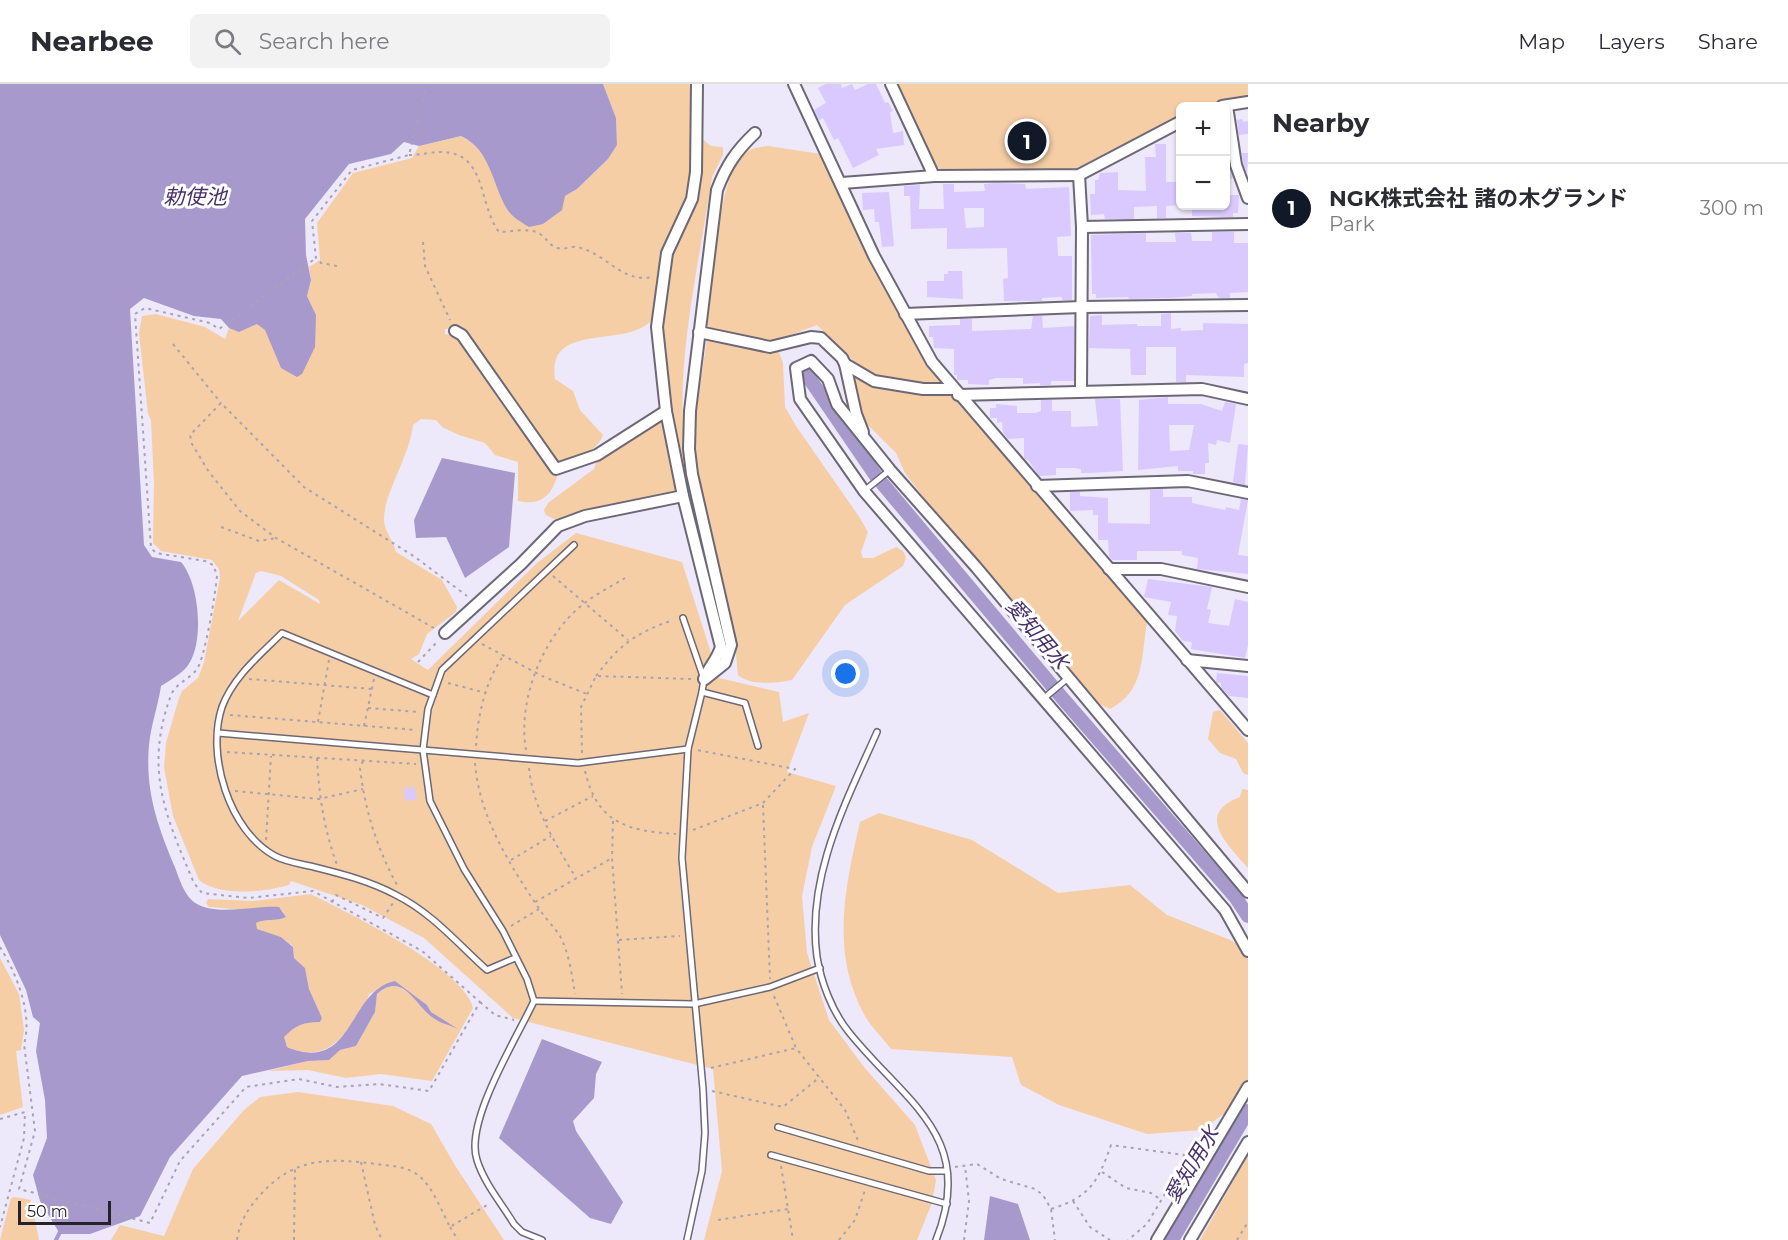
<!DOCTYPE html>
<html lang="en">
<head>
<meta charset="utf-8">
<style>
	body { margin:0; font-family:Montserrat,"Noto Sans JP",sans-serif; background:#f2f2f3; color:#2b2b33 }
	.controls { position:absolute; right:18px; top:18px; display:grid; overflow:hidden; border-radius:9px; box-shadow:0 2px 4px #0004 }
	.controls button { width:54px; height:54px; display:grid; place-items:center; padding:0; border:0; border-bottom:2px solid #e1e1e2; background:#fff; color:#2b2b33; font:30px sans-serif }
	.scale { position:absolute; left:18px; bottom:15px; width:93px; box-sizing:border-box; padding-left:6px; border:3px solid #25232a; border-top:0; font-size:16px; line-height:21px; white-space:nowrap; color:#25232a; -webkit-text-stroke:4px #fff; paint-order:stroke }
	.you { position:absolute; left:846px; top:590px; width:21px; height:21px; margin:-15px; border:4px solid #fff; border-radius:50%; background:#1a73e8; box-shadow:0 0 0 9px #1a73e833 }
	.badge { display:grid; place-items:center; width:39px; height:39px; border-radius:50%; background:#111827; color:#fff; font-size:20px; font-weight:700 }
	.pin { position:absolute; translate:-50% -50%; border:3px solid #fff; box-shadow:0 2px 6px #0006 }
	.list { margin:0; padding:0; list-style:none }
	h2 { display:flex; justify-content:space-between; align-items:center; height:78px; margin:0; padding:0 24px; font-size:26px }
	h2 small { font-size:20px; font-weight:400; color:#7c7c81 }
	.list li { display:grid; grid-template-columns:39px 1fr auto; gap:18px; align-items:center; box-sizing:border-box; height:90px; padding:0 24px; border-top:2px solid #e1e1e2 }
	.list b { display:block; font-size:22px; white-space:nowrap }
	.list p { margin:0; font-size:20px; white-space:nowrap; color:#7c7c81 }
	.list em { font-size:20px; font-style:normal; color:#7c7c81 }
	.icon { flex:none; width:33px; height:33px; fill:none; stroke:currentColor; stroke-width:2; stroke-linecap:round; stroke-linejoin:round }
	.map { position:relative; flex:none; width:1248px; height:1156px; overflow:hidden }
	header { display:flex; align-items:center; gap:36px; box-sizing:border-box; height:84px; padding:0 30px; background:#fff; border-bottom:2px solid #e1e1e2 }
	header strong { font-size:28px }
	nav { display:flex; gap:33px; margin-inline-start:auto; font-size:21px }
	.search { width:420px; height:54px; background:#f2f2f3; display:flex; align-items:center; gap:15px; box-sizing:border-box; padding:0 21px; border-radius:9px; color:#7c7c81; font-size:22px }
	main { display:flex }
	aside { flex:1; background:#fff }
	.map>svg:first-child { display:block }
</style>
</head>
<body>
<header>
<strong>Nearbee</strong>
<div class="search"><svg class="icon" aria-label="search" viewBox="0 0 24 24"><circle cx="10" cy="10" r="6"/><path d="M15 15l6 6"/></svg>Search here</div>
<nav><a>Map</a><a>Layers</a><a>Share</a></nav>
</header>
<main>
<div class="map">
<svg width="1248" height="1156" viewBox="0 0 1248 1156">
	<rect width="100%" height="100%" fill="#ede8fa"/>
	<g fill="#f6cea6" fill-rule="evenodd">
		<path d="M603 0H693L689 100 651 237C623 265 547 237 555 295L573 307 580 326 603 351C597 369 572 375 555 379L457 244 445 245V250L461 253 557 393C551 413 539 422 518 417V378L495 371 485 359 459 351 442 343 436 336 421 335 413 341C410 372 383 410 384 437 385 448 393 456 396 468L442 496 457 523 456 528 427 550 419 570 411 575 428 586 537 479 576 449 682 478 719 594 779 608 783 638 809 629 787 688 836 702 812 763 802 812 807 869 829 936 864 983 915 1041 936 1096 932 1119 917 1156H704L722 1087 713 985 513 934 424 854 362 821 291 797 289 801C264 808 220 813 199 796L173 732 164 683 166 659 179 614 182 607 198 594 204 578 220 494 219 485 212 476 161 467 153 459 154 399 151 336 148 330 139 249 142 232 156 230 205 243 225 255 229 244C243 249 245 245 257 240L265 245 281 284 302 289 316 231 307 212 311 196 309 183 320 176 317 139 353 89 412 74 419 62 461 52C484 63 495 91 502 115L543 140 548 133 555 131 565 112 577 105 608 75 617 61 616 34ZM261 487 281 492 319 516 320 520 279 496 238 537 256 489Z"/>
		<path d="M896 0H1248V12L1197 22H1180V31L1075 85 947 88 937 83Z"/>
		<path d="M702 55 711 62 723 63V71L712 93C697 195 668 302 691 404L686 409 673 348 661 249 670 170 689 132Z"/>
		<path d="M768 62 821 70 911 251 945 302 889 299 866 289 817 241 778 256 766 257 709 244 706 238C712 200 718 97 742 71 750 64 758 63 768 62Z"/>
		<path d="M707 255 779 268 783 279 785 323 796 342 860 434 868 448 861 468 863 474H873L896 463 903 467 906 473 903 482 845 521 792 596C777 599 750 602 738 591L734 549 697 387 694 343Z"/>
		<path d="M850 286 879 303 891 305 949 308 1147 538C1141 573 1145 607 1110 625L1093 617 943 439 905 389 896 369 867 340 862 333Z"/>
		<path d="M662 333 678 405 670 412 558 437 546 431 544 426 548 419 594 385 597 376Z"/>
		<path d="M1220 626 1248 659V691L1243 689 1236 675 1220 669 1208 655 1213 628Z"/>
		<path d="M1242 705 1248 706V784C1228 761 1194 730 1240 713Z"/>
		<path d="M879 729 972 756 1058 809 1130 801 1167 831 1228 855 1248 866V995L1237 1020 1202 1046 1147 1050 1059 1021 1021 1001 1012 973 891 965C883 954 872 944 865 932 830 870 845 803 860 738Z"/>
		<path d="M311 810C348 829 465 885 473 924L432 997 381 990 346 994 308 986 268 987 308 977 328 976 340 966 356 962 375 928 377 910 390 901C415 903 425 935 452 942L431 928 427 921 395 897 369 910C366 921 359 929 353 938 335 964 319 976 287 963L284 953C296 941 303 938 320 938L322 934 309 905 305 884 294 874 293 862 281 853 257 846 255 839C265 834 276 838 285 832L283 827 271 823 248 826 209 823 206 819 208 815 253 817Z"/>
		<path d="M0 874 19 910 24 946 21 966 16 967 23 1023 0 1031Z"/>
		<path d="M298 1008 393 1022 431 1040 456 1083 504 1156H111L120 1141 164 1152 193 1085 244 1026 260 1013Z"/>
		<path d="M1248 1071V1156H1200Z"/>
		<path d="M15 1113 31 1116 39 1156H0L11 1114Z"/>
	</g>
	<g fill="#a899cc">
		<path d="M0 0H603L616 34 617 61 608 75 577 105 565 112 562 126 543 140 529 143C521 138 512 133 507 125 492 100 491 66 461 52L419 62 404 58 391 70 349 80 305 135 306 171 311 196 307 212 316 231 315 263 302 290 297 293 281 284 265 246 257 240 239 248 229 244 221 235 194 232 144 214 130 225 144 461 152 473 181 478C199 499 204 554 190 578 185 588 170 596 161 602 158 622 151 641 149 661 145 706 157 740 174 781 179 793 184 813 197 820 218 832 256 821 279 823L286 833C276 838 265 834 256 839L257 845 281 853 293 863 294 874 305 884 309 905 322 934 320 938C304 938 296 941 284 953L287 963C354 991 347 907 395 897L427 921 431 928 458 945C450 941 439 939 432 933 414 920 403 887 377 910L375 928 356 962 340 966 329 976 308 977 242 992 170 1073 140 1132 90 1150H60L40 1117 33 1091 47 1054 45 1016 36 967 40 939 33 933 26 906 0 851Z"/>
		<path d="M442 374 515 389 509 463 465 494 446 453 416 454 414 436Z"/>
		<path d="M542 955 602 978 596 990 594 1014 573 1037 576 1047 623 1118 611 1140 590 1134 499 1054Z"/>
		<path d="M990 1112 1018 1120 1030 1156H984Z"/>
	</g>
	<g fill="none" stroke-linecap="round" stroke-linejoin="round">
		<path stroke="#a899cc" stroke-width="4" d="M56 1156 61 1146"/>
		<g stroke="#a899cc" stroke-width="14">
			<path d="M805 288 876 392 1064 616 1236 814 1248 832"/>
			<path d="M1172 1156 1248 1027"/>
		</g>
	</g>
	<g fill="#d9c9ff" fill-rule="evenodd">
		<path d="M826 0H841L842 4 852 0 855 6 868 0H876L885 19 888 18 893 27 890 28 893 49 903 47 904 61 876 65 879 71 853 84 838 54 834 56 823 34 819 36 814 26 826 19 818 4Z"/>
		<path d="M1242 35 1243 38 1248 37V50L1239 51 1237 36Z"/>
		<path d="M1155 60H1166V98H1179L1180 121 1166 122V134H1157V122L1134 123V135H1105L1104 130 1091 131 1090 110H1095V96H1098L1100 89 1118 88V106L1146 107 1145 73H1156Z"/>
		<path d="M1226 69 1233 94 1226 97Z"/>
		<path d="M1242 69H1248L1247 89 1243 79Z"/>
		<path d="M996 99 1025 100 1026 105 1069 103 1071 152 1057 153 1058 172H1072V216H1062V213L1042 214V217H1004L1003 195 1008 194 1007 164 947 165V144L911 145 910 112H904V102L920 101 919 125H944L943 100H954V108L985 107 984 100ZM964 124H984V143L966 144Z"/>
		<path d="M889 108 894 162 882 163 879 138H875L874 125 863 126 862 109Z"/>
		<path d="M1226 111H1239L1238 129H1233V133L1192 132V122H1226Z"/>
		<path d="M1212 148H1234V159H1248V208L1230 209V214H1219L1216 209 1192 210V212L1170 214 1129 215 1128 213 1096 214V210H1092L1091 151 1146 149V158H1176L1175 149H1191L1192 157H1212Z"/>
		<path d="M948 187H962L963 215 927 213V197H944V190H948Z"/>
		<path d="M1171 229V245L1181 244V247L1203 246V239L1248 240V279L1244 280V293L1186 291V298H1176V263H1146V291H1131L1130 265 1089 264 1090 232 1102 231V241L1137 240V242H1161V230Z"/>
		<path d="M1033 232H1042L1043 244 1074 242V297H1051V301H1040V299L1023 300V294H996L989 296V301L968 300V296H957V291H954V265L934 264 933 253H929V242L960 241V235H972V247L1031 245Z"/>
		<path d="M1168 313V320H1201L1222 327 1225 318 1236 320 1230 359 1217 356 1216 361 1208 359 1209 379H1205V390H1193V387H1178V382L1138 386 1139 316ZM1169 341H1194L1189 366 1170 367Z"/>
		<path d="M1095 315H1120L1123 387 1091 389H1081V385L1075 384H1056V391L1039 392 1029 377 1024 374V354L1008 355 1003 349 1002 338 997 339V334H990V324H996V320L1017 322V329H1036L1041 327V316H1052V327H1071V343L1098 342Z"/>
		<path d="M1238 360 1248 361 1245 401 1233 398Z"/>
		<path d="M1163 405V413H1192V419L1225 426 1226 423 1239 426 1241 415 1248 416 1238 471 1248 472V490L1197 485 1198 474 1182 471V467H1137V476H1112L1109 472 1108 456H1098V431H1093V426L1070 427V408H1080V412L1108 414V439L1150 440V406Z"/>
		<path d="M1148 495 1212 503 1207 525 1211 526 1208 539 1229 542 1235 515 1248 518V561L1245 574 1191 565 1192 558 1183 557 1175 547 1177 532 1168 531 1171 518 1144 513Z"/>
		<path d="M1217 589 1248 592V614L1229 612 1221 603V599L1216 598Z"/>
		<path d="M414 702 417 715 406 717 403 705Z"/>
	</g>
	<g fill="none" stroke-linecap="round" stroke-linejoin="round">
		<g stroke="#6c6876" stroke-width="8">
			<g id="lane">
				<path d="M864 407 890 386"/>
				<path d="M683 534 704 595 702 608"/>
				<path d="M433 611 282 549C260 571 233 593 222 623 206 671 229 747 275 772 286 778 302 780 314 783 342 790 370 797 396 811 432 829 457 859 487 886L515 874"/>
				<path d="M1043 615 1068 594"/>
				<path d="M877 648C846 718 806 793 817 873 821 898 832 927 848 947 903 1017 978 1051 936 1156"/>
				<path d="M218 649 578 679 688 665 702 608 745 619 758 662"/>
				<path d="M534 917 694 920 770 903 820 884"/>
				<path d="M778 1043 929 1087H946"/>
				<path d="M771 1071 947 1120"/>
				<path d="M542 1156 522 1148 514 1140C502 1120 484 1099 477 1076 464 1038 517 954 534 917L527 895 503 847 464 785 430 717 423 666 428 625 442 586 574 461"/>
				<path d="M687 1156 702 1087 705 1049 703 1005 682 774 688 665"/>
			</g>
		</g>
		<g stroke="#6c6876" stroke-width="14">
			<g id="street">
				<path d="M697 0 696 88 692 115 667 169 657 243 666 327 683 412 721 563C717 576 709 583 704 595"/>
				<path d="M794 0 874 172 932 278 1248 646"/>
				<path d="M891 0 934 92"/>
				<path d="M1222 22 1248 18"/>
				<path d="M1227 22 1236 81 1248 114"/>
				<path d="M1079 91 1082 143 1081 306"/>
				<path d="M842 99 934 92 1079 91 1180 38"/>
				<path d="M1082 143 1248 140"/>
				<path d="M905 230 1081 223 1248 221"/>
				<path d="M455 247 462 251 556 385 597 371 666 327"/>
				<path d="M699 248 770 263 811 253 821 254 842 274 845 280 874 297 923 305H953"/>
				<path d="M845 280 856 330 863 348"/>
				<path d="M958 311 1202 305 1248 315"/>
				<path d="M1037 402 1188 397 1248 409"/>
				<path d="M1109 485H1161L1248 503"/>
				<path d="M445 549 521 480 558 442 585 432 683 412"/>
				<path d="M1187 576 1248 582"/>
				<path d="M705 595 725 579 731 561 692 390 689 365 690 327 717 106C726 82 736 67 755 49"/>
				<path d="M1248 808 976 483 890 386 837 320 828 295 811 277 796 284 800 315 864 407 1225 826 1248 867"/>
				<path d="M1157 1156 1248 1003"/>
				<path d="M1190 1156 1248 1058"/>
			</g>
		</g>
		<g stroke="#a7a4b2" stroke-width="2" stroke-dasharray="3 4.5" stroke-linecap="butt">
			<path d="M409 71C420 71 431 68 441 68 487 68 478 120 499 148 510 148 531 143 540 150 547 154 549 162 558 164 564 166 571 162 576 163 606 168 620 199 652 193"/>
			<path d="M423 158 425 182 450 236"/>
			<path d="M337 182 321 179 316 174 312 137 352 86 409 71 427 0"/>
			<path d="M173 260 221 319"/>
			<path d="M221 443 259 457 276 454"/>
			<path d="M553 492 628 556"/>
			<path d="M434 544 276 454 240 427 209 388 192 360 190 351 221 319 304 403 415 473 467 512"/>
			<path d="M482 560 542 592 587 610"/>
			<path d="M418 578 437 558"/>
			<path d="M596 592C620 560 636 549 673 536"/>
			<path d="M249 595 372 605"/>
			<path d="M448 599 486 609"/>
			<path d="M368 624 419 628"/>
			<path d="M230 631 416 646"/>
			<path d="M318 638 329 576"/>
			<path d="M364 642 374 595"/>
			<path d="M476 662C478 630 485 599 503 572"/>
			<path d="M526 666C517 615 544 549 586 518 598 509 612 502 625 494"/>
			<path d="M227 668 416 680"/>
			<path d="M582 669 581 623 596 592 692 595"/>
			<path d="M317 674C319 712 324 745 337 781"/>
			<path d="M363 677 360 684C365 727 377 764 397 801"/>
			<path d="M475 679C479 733 511 783 540 826 546 835 554 843 560 852 569 869 572 891 575 910"/>
			<path d="M529 684C533 724 555 759 576 794"/>
			<path d="M585 687C597 739 627 747 676 750"/>
			<path d="M235 707 319 715 363 705"/>
			<path d="M763 721 770 895"/>
			<path d="M545 737 593 712"/>
			<path d="M613 737 612 774 622 910"/>
			<path d="M693 746 763 719 795 685 697 666"/>
			<path d="M266 756 271 672"/>
			<path d="M511 776 551 752"/>
			<path d="M332 818 336 811 383 834 393 819"/>
			<path d="M535 818 612 774"/>
			<path d="M511 842 539 825"/>
			<path d="M619 856 680 852"/>
			<path d="M0 863C16 889 33 929 24 960L35 1047 19 1105 150 1139 180 1077 246 1003 299 995 337 1003 379 1000 429 1007 480 918 422 867 313 807 248 814 202 809 194 799C165 731 144 685 171 611 176 599 190 595 197 585 205 574 216 507 217 491L213 481 205 477 156 469 151 464 135 230 145 224 210 239 219 245 316 174"/>
			<path d="M774 912 796 964 845 1026 859 1059"/>
			<path d="M480 918 495 931 514 936"/>
			<path d="M711 984 796 964"/>
			<path d="M712 1007 783 1023 820 993"/>
			<path d="M0 1035 25 1028 24 1054 0 1143"/>
			<path d="M361 1078 375 1141 382 1156"/>
			<path d="M781 1082 793 1156"/>
			<path d="M955 1083 977 1080 1001 1095 1035 1105 1043 1111 1051 1125 1055 1156"/>
			<path d="M1102 1088 1126 1104 1151 1109 1160 1115"/>
			<path d="M1073 1117 1090 1143 1110 1156"/>
			<path d="M1051 1125C1090 1113 1098 1098 1111 1061L1184 1071V1078L1147 1140 1128 1156"/>
			<path d="M718 1136 788 1125"/>
			<path d="M450 1143 458 1156"/>
			<path d="M237 1156C240 1136 249 1123 262 1109 295 1073 330 1074 376 1080 391 1082 407 1082 419 1092 433 1103 442 1128 450 1143L487 1121"/>
			<path d="M294 1156 295 1084"/>
			<path d="M839 1156 855 1136 865 1106"/>
			<path d="M964 1156 969 1117 965 1082"/>
			<path d="M1237 1156 1248 1138"/>
		</g>
		<use href="#lane" stroke="#fff" stroke-width="5"/>
		<use href="#street" stroke="#fff" stroke-width="10"/>
	</g>
	<g text-anchor="middle" stroke-width="6" stroke-linejoin="round" paint-order="stroke">
		<g font-size="21" font-style="italic" fill="#47306e" stroke="#fff">
			<text x="195" y="120">勅使池</text>
			<text transform="translate(1037 550) rotate(50)" y="7">愛知用水</text>
			<text transform="translate(1192 1081) rotate(-59)" y="7">愛知用水</text>
		</g>
	</g>
</svg>
<div class="controls">
<button>+</button>
<button>−</button>
</div>
<div class="scale">50 m</div>
<div class="you"></div>
<div class="pin badge" style="left:1027px;top:57px">1</div>
</div>
<aside>
<h2>Nearby<small></small></h2>
<ul class="list">
<li><span class="badge">1</span><div><b>NGK株式会社 諸の木グランド</b><p>Park</p></div><em>300 m</em></li>
</ul>
</aside>
</main>
</body>
</html>
